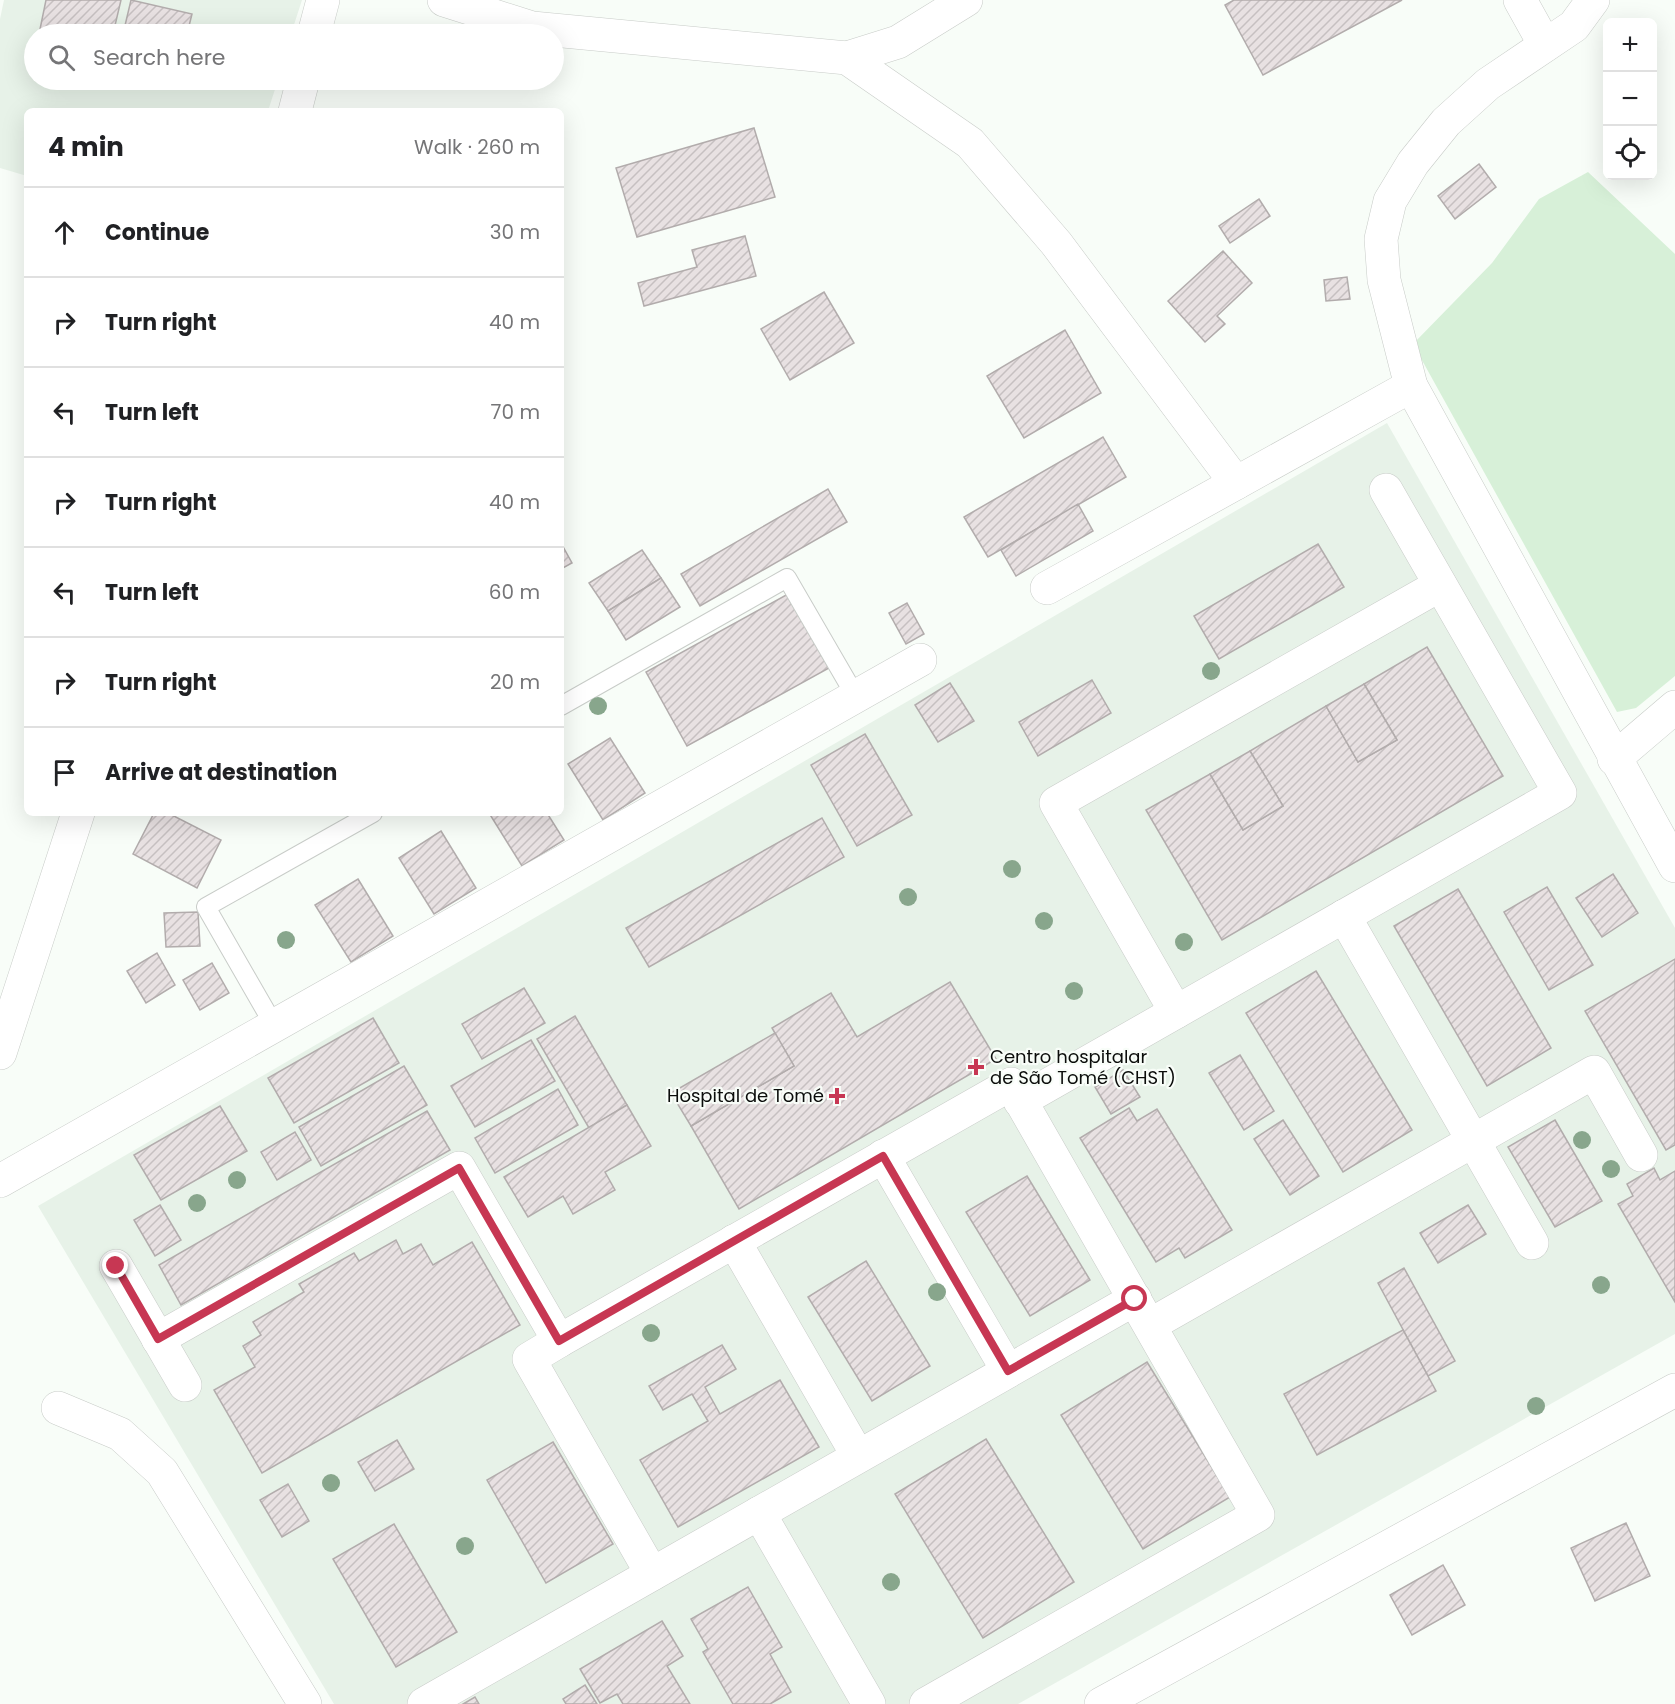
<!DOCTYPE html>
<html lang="en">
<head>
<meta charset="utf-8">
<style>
	body { margin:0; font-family:Poppins,sans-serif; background:#f2f2f2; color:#202124 }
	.controls { position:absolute; right:18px; top:18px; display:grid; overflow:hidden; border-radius:9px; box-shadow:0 6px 24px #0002 }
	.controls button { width:54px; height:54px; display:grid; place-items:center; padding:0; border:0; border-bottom:2px solid #e0e0e0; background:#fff; color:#202124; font:30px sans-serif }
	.stop { position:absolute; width:18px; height:18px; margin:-14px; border:4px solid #c73753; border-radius:50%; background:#fff }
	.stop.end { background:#c73753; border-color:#fff; box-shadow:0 2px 6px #0008 }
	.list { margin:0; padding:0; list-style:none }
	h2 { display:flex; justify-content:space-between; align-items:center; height:78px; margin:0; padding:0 24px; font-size:26px }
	h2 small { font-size:20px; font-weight:400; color:#757577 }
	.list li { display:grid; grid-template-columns:39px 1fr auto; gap:18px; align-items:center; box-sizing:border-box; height:90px; padding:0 24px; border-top:2px solid #e0e0e0 }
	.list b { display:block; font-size:22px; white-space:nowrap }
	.list em { font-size:20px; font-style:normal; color:#757577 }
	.icon { flex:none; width:33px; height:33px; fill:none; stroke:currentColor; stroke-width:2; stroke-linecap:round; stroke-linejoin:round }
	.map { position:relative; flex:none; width:1675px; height:1704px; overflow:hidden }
	.search { position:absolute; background:#fff; box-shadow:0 6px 24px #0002; left:24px; top:24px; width:540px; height:66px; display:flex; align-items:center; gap:15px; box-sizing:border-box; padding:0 21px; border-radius:33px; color:#757577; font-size:22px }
	.panel { position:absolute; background:#fff; box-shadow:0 6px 24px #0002; left:24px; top:108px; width:540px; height:708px; border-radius:9px }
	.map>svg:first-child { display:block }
</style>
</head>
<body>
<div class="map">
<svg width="1675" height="1704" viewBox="0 0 1675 1704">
	<defs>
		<pattern id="building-hatch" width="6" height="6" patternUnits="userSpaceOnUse" patternTransform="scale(1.5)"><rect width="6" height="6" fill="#e8e1e2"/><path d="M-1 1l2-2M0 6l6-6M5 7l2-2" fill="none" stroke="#c6c0c1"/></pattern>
	</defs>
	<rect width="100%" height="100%" fill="#f8fdf8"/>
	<g fill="#e7f2e8">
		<path d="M4 0H302L291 34H34V80H278L268 111H27V176L0 168V19Z"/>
		<path d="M1387 423 1675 928V1334L1018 1704H334L38 1206Z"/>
	</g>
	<path fill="#d7f0d8" d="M1588 172 1675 254V676L1636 708 1617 712 1413 344 1492 263 1539 199Z"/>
	<g fill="url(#building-hatch)" stroke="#b2acac" stroke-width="1.5">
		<path d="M46 0H121L113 34H39Z"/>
		<path d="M131 0 192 14 187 34H123Z"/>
		<path d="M1234 0H1402L1263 75 1225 5Z"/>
		<path d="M754 128 775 197 637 237 616 168Z"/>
		<path d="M1479 164 1496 187 1455 219 1438 196Z"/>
		<path d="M1259 199 1270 216 1230 243 1219 226Z"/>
		<path d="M745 236 756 276 644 306 638 283 697 267 692 250Z"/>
		<path d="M1223 251 1252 283 1217 316 1225 324 1205 342 1168 301Z"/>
		<path d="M1347 277 1350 299 1326 301 1324 280Z"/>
		<path d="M824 292 854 343 790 380 761 329Z"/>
		<path d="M1065 330 1101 393 1024 438 987 376Z"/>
		<path d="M1103 437 1126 477 988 557 964 517Z"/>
		<path d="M828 489 847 522 700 606 681 574Z"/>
		<path d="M1078 504 1093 531 1016 576 1001 550Z"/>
		<path d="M561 543 572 563 561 569Z"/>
		<path d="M1318 544 1344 587 1219 659 1194 616Z"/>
		<path d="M642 550 661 578 608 611 589 583Z"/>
		<path d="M661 578 680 607 626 640 608 611Z"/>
		<path d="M788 594 829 668 687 746 646 672Z"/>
		<path d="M907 603 924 634 906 644 889 613Z"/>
		<path d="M1427 647 1503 776 1222 940 1146 810 1210 774 1243 830 1283 806 1250 751 1326 706 1358 762 1397 740 1364 684Z"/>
		<path d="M1092 680 1111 713 1038 756 1019 722Z"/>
		<path d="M950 683 974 721 938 742 915 705Z"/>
		<path d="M1364 684 1397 740 1358 762 1326 706Z"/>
		<path d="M865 734 912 815 857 846 811 765Z"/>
		<path d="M610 738 645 793 603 820 568 764Z"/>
		<path d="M1250 751 1283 806 1243 830 1210 774Z"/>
		<path d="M154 813H168L221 840 197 888 133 854Z"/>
		<path d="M489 813H547L564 840 522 866Z"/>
		<path d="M822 818 844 857 649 967 626 928Z"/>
		<path d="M441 831 476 888 434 914 399 858Z"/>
		<path d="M1613 874 1638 913 1602 937 1576 898Z"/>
		<path d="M358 879 393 936 351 962 315 905Z"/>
		<path d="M1547 887 1593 965 1549 990 1504 912Z"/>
		<path d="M1458 889 1551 1048 1487 1086 1394 926Z"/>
		<path d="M198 912 200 946 166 947 164 913Z"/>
		<path d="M157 953 175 985 146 1003 127 971Z"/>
		<path d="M1675 959V1145L1666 1150 1585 1011Z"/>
		<path d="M212 963 229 993 200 1010 183 980Z"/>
		<path d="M1316 971 1412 1130 1343 1172 1246 1013Z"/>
		<path d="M950 982 996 1059 739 1209 691 1126 794 1066 772 1028 831 993 857 1037Z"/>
		<path d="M524 988 545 1023 482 1059 462 1024Z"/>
		<path d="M575 1016 627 1105 589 1128 537 1039Z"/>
		<path d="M373 1018 399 1063 294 1123 268 1078Z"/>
		<path d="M775 1033 794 1066 691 1126 671 1093Z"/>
		<path d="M531 1040 555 1081 475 1127 451 1086Z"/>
		<path d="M1240 1055 1274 1111 1244 1130 1209 1073Z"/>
		<path d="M404 1066 427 1105 321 1166 299 1127Z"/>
		<path d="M1123 1070 1140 1097 1111 1114 1095 1087Z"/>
		<path d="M558 1089 578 1125 495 1173 475 1138Z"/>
		<path d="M627 1105 651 1146 605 1172 615 1190 573 1214 563 1196 528 1217 504 1177Z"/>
		<path d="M220 1106 247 1151 161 1200 134 1155Z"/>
		<path d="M1129 1108 1137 1121 1157 1109 1232 1230 1185 1258 1179 1248 1156 1262 1080 1138Z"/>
		<path d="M427 1111 450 1150 181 1305 159 1265Z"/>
		<path d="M1283 1120 1319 1176 1290 1195 1254 1139Z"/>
		<path d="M1555 1120 1602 1201 1555 1227 1508 1147Z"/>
		<path d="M295 1132 311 1160 277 1180 261 1152Z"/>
		<path d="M1654 1168 1660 1180 1675 1171V1302L1618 1204 1633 1196 1627 1184Z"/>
		<path d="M1027 1176 1090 1280 1030 1316 966 1212Z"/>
		<path d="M160 1205 181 1240 155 1256 134 1220Z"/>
		<path d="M1468 1205 1486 1234 1438 1263 1420 1233Z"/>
		<path d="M396 1240 403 1254 421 1244 433 1265 472 1242 520 1325 262 1473 214 1390 255 1367 243 1346 261 1335 253 1322 304 1292 299 1284 354 1253 359 1261Z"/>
		<path d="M866 1261 930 1366 872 1401 808 1297Z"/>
		<path d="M1404 1268 1455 1361 1428 1376 1378 1283Z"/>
		<path d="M1403 1330 1436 1391 1317 1455 1284 1394Z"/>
		<path d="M722 1345 736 1369 705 1387 720 1414 780 1380 819 1447 678 1527 640 1460 708 1421 692 1394 663 1410 649 1386Z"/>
		<path d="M1147 1362 1230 1497 1143 1549 1061 1415Z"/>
		<path d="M986 1439 1074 1582 983 1638 895 1494Z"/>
		<path d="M397 1440 414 1469 375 1491 358 1462Z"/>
		<path d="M553 1442 613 1544 546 1583 487 1480Z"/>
		<path d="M288 1484 309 1521 282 1537 260 1500Z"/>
		<path d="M1626 1523 1650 1576 1595 1601 1571 1548Z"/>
		<path d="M394 1524 457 1632 396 1667 333 1559Z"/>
		<path d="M1443 1565 1465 1605 1412 1635 1390 1595Z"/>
		<path d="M748 1587 782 1647 770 1654 791 1692 770 1704H733L703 1652 708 1649 691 1619Z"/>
		<path d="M662 1621 683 1656 667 1666 690 1704H623L617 1694 600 1703 580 1669Z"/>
		<path d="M585 1685 597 1704H566L563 1699Z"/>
		<path d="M475 1697 479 1704H463Z"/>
	</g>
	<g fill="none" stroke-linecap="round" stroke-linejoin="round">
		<g stroke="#c8ccc8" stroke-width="20">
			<g id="service">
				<path d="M561 706 787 578 856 697"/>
				<path d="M275 1027 206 907 373 813"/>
			</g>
		</g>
		<g stroke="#c8ccc8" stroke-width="34">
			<g id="minor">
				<path d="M444 0 532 28 847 58 970 143 1056 243 1236 483"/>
				<path d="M1520 0 1545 45"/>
				<path d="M1593 0 1574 26 1488 84 1446 122 1413 163 1390 201 1381 239 1384 280 1411 386 1675 866"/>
				<path d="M847 58 898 42 966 0"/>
				<path d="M1047 588 1411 386"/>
				<path d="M1614 759 1675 707"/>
				<path d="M1344 916 1532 1243"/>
				<path d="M1176 1012 1056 803 1440 585"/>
				<path d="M1020 1101 1560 793 1386 490"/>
				<path d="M883 1156 1008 1371"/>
				<path d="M0 1181 920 660"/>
				<path d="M734 1241 858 1456"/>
				<path d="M116 1266 185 1385"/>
				<path d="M1150 1325 1594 1072 1641 1155"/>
				<path d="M158 1339 459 1168 559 1341 1011 1084 1258 1515 926 1704"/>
				<path d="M559 1341 529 1359 652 1574"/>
				<path d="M58 1408 120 1434 162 1472 305 1704"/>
				<path d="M759 1513 869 1704"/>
				<path d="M424 1704 1135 1299"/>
				<path d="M1101 1704 1675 1390"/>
			</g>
		</g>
		<g stroke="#c8ccc8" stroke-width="34">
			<g id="secondary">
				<path d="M314 34 323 0"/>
				<path d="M295 111 303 80"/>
				<path d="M0 1053 78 813"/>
			</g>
		</g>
		<use href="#service" stroke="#fff" stroke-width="18"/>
		<use href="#minor" stroke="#fff" stroke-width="33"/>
		<use href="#secondary" stroke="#fff" stroke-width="33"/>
	</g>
	<g fill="#88a68c">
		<circle cx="1211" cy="671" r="9"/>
		<circle cx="598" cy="706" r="9"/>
		<circle cx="1012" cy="869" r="9"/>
		<circle cx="908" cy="897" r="9"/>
		<circle cx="1044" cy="921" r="9"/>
		<circle cx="286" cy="940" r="9"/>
		<circle cx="1184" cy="942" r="9"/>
		<circle cx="1074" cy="991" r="9"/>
		<circle cx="1582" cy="1140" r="9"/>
		<circle cx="1611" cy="1169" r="9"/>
		<circle cx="237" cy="1180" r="9"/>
		<circle cx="197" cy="1203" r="9"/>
		<circle cx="1601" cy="1285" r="9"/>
		<circle cx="937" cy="1292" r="9"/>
		<circle cx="651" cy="1333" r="9"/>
		<circle cx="1536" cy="1406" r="9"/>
		<circle cx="331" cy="1483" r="9"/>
		<circle cx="465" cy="1546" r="9"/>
		<circle cx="891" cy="1582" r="9"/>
	</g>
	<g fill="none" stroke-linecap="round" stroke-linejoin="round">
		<path stroke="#c73753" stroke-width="8" d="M116 1266 158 1339 459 1168 559 1341 883 1156 1008 1371 1135 1299"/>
	</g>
	<g fill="#c73753" stroke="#f8fdf8" stroke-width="2">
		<path d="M973 1058h6v6h6v6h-6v6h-6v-6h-6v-6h6z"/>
		<path d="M834 1087h6v6h6v6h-6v6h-6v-6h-6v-6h6z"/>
	</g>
	<g text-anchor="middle" stroke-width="4.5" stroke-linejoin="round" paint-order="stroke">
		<g font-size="18" fill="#0b0d0b" stroke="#f8fdf8" text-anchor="start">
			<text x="990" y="1063">Centro hospitalar<tspan x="990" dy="21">de São Tomé (CHST)</tspan></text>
			<text x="824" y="1102" text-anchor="end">Hospital de Tomé</text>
		</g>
	</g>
</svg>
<div class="controls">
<button>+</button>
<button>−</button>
<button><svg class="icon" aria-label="locate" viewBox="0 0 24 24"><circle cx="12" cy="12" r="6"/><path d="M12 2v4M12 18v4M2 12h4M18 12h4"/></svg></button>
</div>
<div class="stop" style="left:1135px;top:1299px"></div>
<div class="stop end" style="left:116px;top:1266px"></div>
<div class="search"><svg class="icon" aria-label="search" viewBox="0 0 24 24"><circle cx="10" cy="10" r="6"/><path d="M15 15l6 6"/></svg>Search here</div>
<section class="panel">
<h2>4 min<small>Walk · 260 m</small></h2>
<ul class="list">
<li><svg class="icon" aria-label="ahead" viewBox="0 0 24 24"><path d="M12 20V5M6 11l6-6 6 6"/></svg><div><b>Continue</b></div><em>30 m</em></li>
<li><svg class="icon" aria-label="right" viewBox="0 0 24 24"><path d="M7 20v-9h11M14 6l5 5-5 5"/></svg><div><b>Turn right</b></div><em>40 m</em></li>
<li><svg class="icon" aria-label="left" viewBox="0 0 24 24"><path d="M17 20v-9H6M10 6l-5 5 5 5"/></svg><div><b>Turn left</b></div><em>70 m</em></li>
<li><svg class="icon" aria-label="right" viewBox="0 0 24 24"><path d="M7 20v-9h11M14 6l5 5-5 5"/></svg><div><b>Turn right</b></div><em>40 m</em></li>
<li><svg class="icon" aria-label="left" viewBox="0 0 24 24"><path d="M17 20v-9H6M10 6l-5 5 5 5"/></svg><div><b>Turn left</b></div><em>60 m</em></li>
<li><svg class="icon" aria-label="right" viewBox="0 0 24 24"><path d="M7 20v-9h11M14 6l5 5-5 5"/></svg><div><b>Turn right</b></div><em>20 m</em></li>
<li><svg class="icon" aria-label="arrive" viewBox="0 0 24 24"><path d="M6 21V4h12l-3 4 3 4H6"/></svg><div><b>Arrive at destination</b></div></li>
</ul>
</section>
</div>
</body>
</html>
